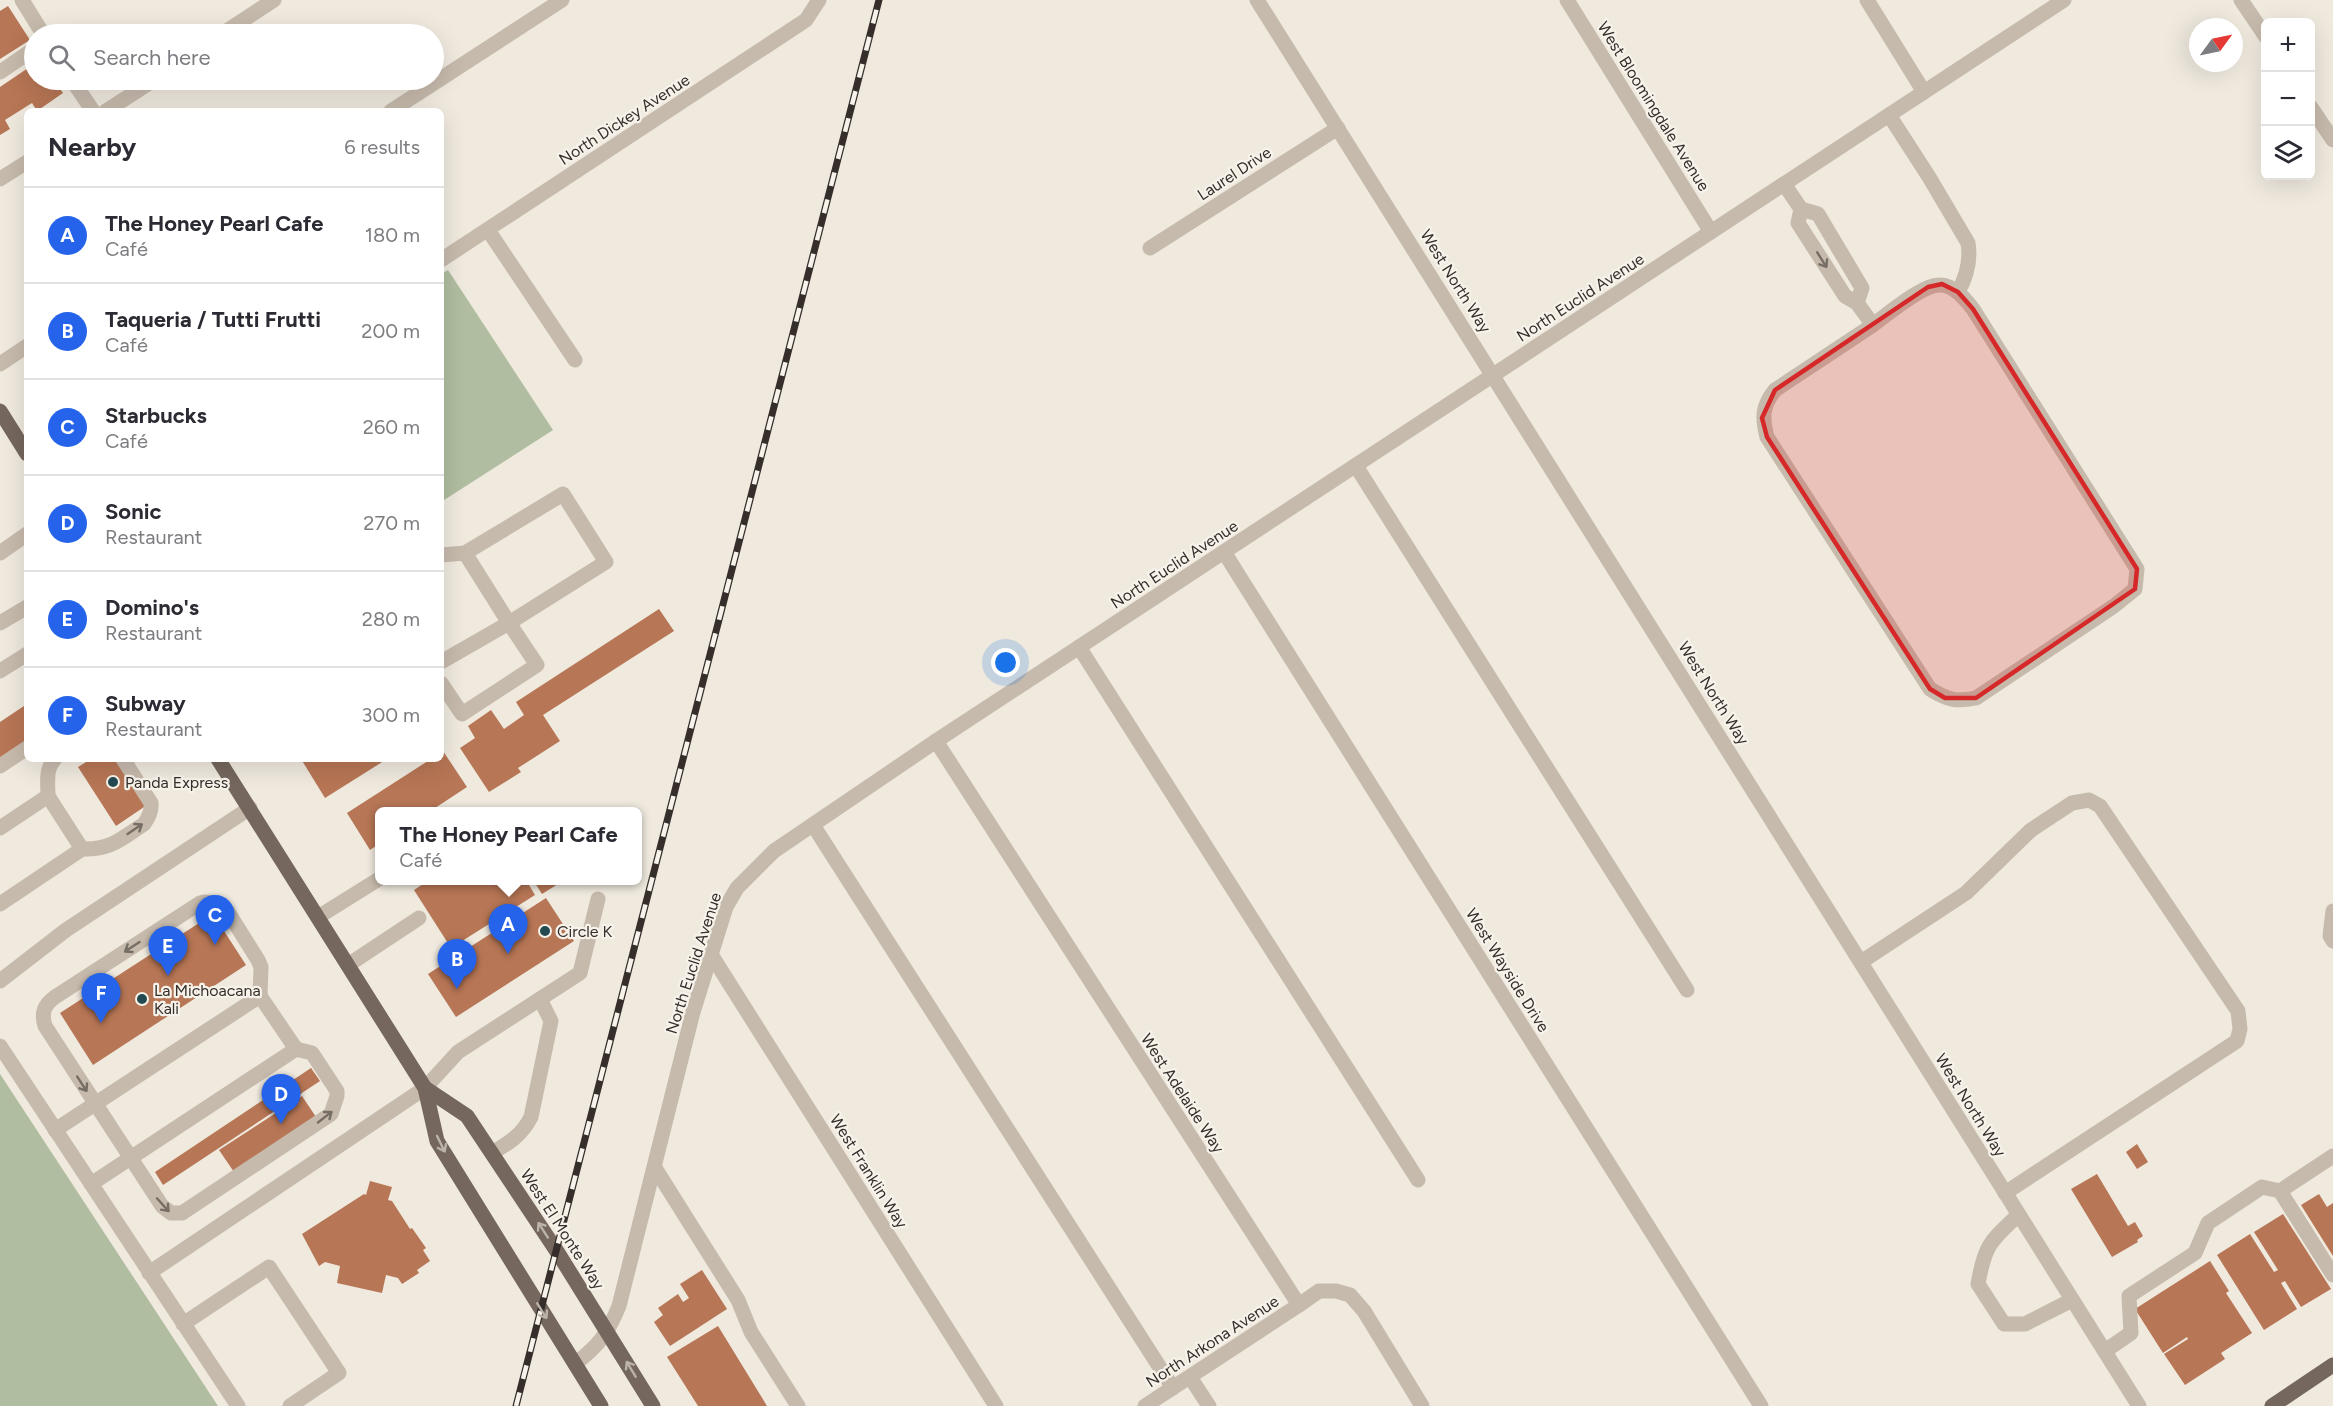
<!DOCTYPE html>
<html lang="en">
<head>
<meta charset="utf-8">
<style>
	body { margin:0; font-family:Figtree,sans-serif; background:#f7f7f7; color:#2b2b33 }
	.controls { position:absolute; right:18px; top:18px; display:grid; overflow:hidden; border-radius:9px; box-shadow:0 6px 24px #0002 }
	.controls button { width:54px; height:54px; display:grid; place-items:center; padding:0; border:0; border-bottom:2px solid #e1e1e2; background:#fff; color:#2b2b33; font:30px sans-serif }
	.compass { position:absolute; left:2189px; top:18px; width:54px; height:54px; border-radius:50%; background:#fff; box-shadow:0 6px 24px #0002; rotate:57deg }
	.you { position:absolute; left:1006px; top:663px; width:21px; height:21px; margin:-15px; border:4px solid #fff; border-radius:50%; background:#1a73e8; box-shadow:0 0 0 9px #1a73e833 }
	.badge { display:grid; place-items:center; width:39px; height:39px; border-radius:50%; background:#2563eb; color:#fff; font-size:20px; font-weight:700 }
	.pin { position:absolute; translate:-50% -50px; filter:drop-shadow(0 2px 3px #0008) }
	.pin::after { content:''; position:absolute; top:32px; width:21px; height:18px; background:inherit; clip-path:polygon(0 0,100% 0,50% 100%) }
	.popup { position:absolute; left:375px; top:807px; width:267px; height:78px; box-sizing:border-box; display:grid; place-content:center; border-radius:9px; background:#fff; filter:drop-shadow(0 2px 4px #0005); font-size:20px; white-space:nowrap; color:#7c7c81 }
	.popup b { font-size:22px; color:#2b2b33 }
	.popup::after { content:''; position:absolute; left:50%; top:100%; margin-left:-12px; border:12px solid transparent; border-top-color:#fff }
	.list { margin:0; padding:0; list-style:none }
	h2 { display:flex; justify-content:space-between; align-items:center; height:78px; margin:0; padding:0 24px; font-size:26px }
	h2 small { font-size:20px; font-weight:400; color:#7c7c81 }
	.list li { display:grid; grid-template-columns:39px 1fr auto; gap:18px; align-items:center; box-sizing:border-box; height:96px; padding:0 24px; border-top:2px solid #e1e1e2 }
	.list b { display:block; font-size:22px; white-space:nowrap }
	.list p { margin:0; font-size:20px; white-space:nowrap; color:#7c7c81 }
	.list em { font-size:20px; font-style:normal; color:#7c7c81 }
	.icon { flex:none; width:33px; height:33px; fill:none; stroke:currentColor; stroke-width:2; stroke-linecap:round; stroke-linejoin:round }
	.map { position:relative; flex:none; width:2333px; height:1406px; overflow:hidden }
	.search { position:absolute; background:#fff; box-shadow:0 6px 24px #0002; left:24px; top:24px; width:420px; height:66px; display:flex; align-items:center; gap:15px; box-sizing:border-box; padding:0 21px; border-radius:33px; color:#7c7c81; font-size:22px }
	.panel { position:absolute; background:#fff; box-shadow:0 6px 24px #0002; left:24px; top:108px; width:420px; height:654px; border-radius:9px }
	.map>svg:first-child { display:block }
</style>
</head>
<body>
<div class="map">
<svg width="2333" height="1406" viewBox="0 0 2333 1406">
	<rect width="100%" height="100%" fill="#efe9de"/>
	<g fill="#b0bda0">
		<path d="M448 270 553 430 441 502V274Z"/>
		<path d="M0 1074 218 1406H0Z"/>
	</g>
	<g fill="#b77655">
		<path d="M8 6 30 40 0 59V11Z"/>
		<path d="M34 64V80H54L63 93 37 111 32 103 5 120 10 129 0 135V87Z"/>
		<path d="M659 609 674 631 543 715 560 741 518 768 521 772 489 792 460 748 475 738 468 726 491 710 504 729 524 715 516 702Z"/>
		<path d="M27 704V744L0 760V722Z"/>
		<path d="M443 751 467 787 429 812H379V844L370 850 347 813 431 759H441V753Z"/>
		<path d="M91 759H117L147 805 116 826 78 767Z"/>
		<path d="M301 759H387L325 798Z"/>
		<path d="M429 880H526L535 895 451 948 414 890Z"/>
		<path d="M533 880H555L558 884 542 894Z"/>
		<path d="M546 898 574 941 456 1017 428 974Z"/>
		<path d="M213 914 246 965 93 1065 60 1013Z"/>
		<path d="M311 1068 320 1081 163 1185 155 1172Z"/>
		<path d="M302 1096 316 1117 234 1172 219 1150Z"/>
		<path d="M2137 1144 2148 1162 2137 1169 2126 1152Z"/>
		<path d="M2097 1174 2128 1226 2135 1222 2143 1236 2137 1240 2138 1242 2112 1257 2071 1189Z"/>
		<path d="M370 1181 392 1187 388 1200 392 1201 410 1229 412 1228 426 1248 423 1250 430 1261 417 1270 419 1273 402 1284 398 1278 386 1275 382 1293 337 1283 340 1266 325 1262 319 1266 302 1234 364 1194 366 1195Z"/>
		<path d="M2319 1194 2327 1207 2333 1203V1256L2301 1205Z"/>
		<path d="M2283 1214 2331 1289 2301 1307 2285 1281 2281 1283 2297 1309 2264 1330 2217 1255 2250 1234 2274 1272 2278 1270 2254 1232Z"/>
		<path d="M2210 1261 2229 1291 2226 1293 2252 1333 2221 1353 2225 1359 2185 1385 2164 1354 2188 1339 2187 1337 2163 1353 2135 1309Z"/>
		<path d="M702 1270 727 1309 670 1346 654 1322 663 1315 658 1308 678 1294 683 1302 689 1298 680 1284Z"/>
		<path d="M718 1326 767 1406H698L667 1357Z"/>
	</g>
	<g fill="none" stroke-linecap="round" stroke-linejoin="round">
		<g stroke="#c6baac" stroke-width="15">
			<path d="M22 0 43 34"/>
			<path d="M1257 0 2139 1406"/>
			<path d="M1567 0 1711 232"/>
			<path d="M1867 0 1924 92"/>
			<path d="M2241 0 2266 37"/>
			<path d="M222 34 274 0"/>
			<path d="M0 72 34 49"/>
			<path d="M72 80 93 111"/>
			<path d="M2310 106 2333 140"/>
			<path d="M106 111 154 80"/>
			<path d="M391 111 562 0"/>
			<path d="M1889 115 1929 177 1968 243C1971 261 1967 276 1958 292"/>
			<path d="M0 179 27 162"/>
			<path d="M1784 184 1801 209 1818 214 1862 288 1857 303 1845 296 1798 223 1801 209"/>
			<path d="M488 230 575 360"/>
			<path d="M1150 248 1338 128"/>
			<path d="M441 260 806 20 819 0"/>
			<path d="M1857 303 1873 325C1888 314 1923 284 1940 285 1954 285 1965 299 1973 309L2137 569 2135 589 2114 606 1976 698C1955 702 1948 700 1930 689L1767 437C1762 418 1762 406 1775 390L1873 325"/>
			<path d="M0 364 27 346"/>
			<path d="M1356 466 1687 990"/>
			<path d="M1224 552 1761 1406"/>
			<path d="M0 553 27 534"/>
			<path d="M441 555 465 553 563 494 606 562 509 623 465 553"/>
			<path d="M0 623 27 607"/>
			<path d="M1079 647 1418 1180"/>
			<path d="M441 662 509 623 537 665 462 714 441 683"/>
			<path d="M0 671 27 654"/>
			<path d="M936 741 1299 1305 1319 1291H1336L1350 1295 1364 1311 1422 1406"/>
			<path d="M0 766 27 748"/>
			<path d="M48 796C48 783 45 769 55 759"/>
			<path d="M813 825 1173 1388"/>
			<path d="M0 828 48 796 82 849 0 904"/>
			<path d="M82 849C111 850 121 839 144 824 149 817 152 811 151 803L123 759"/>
			<path d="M2333 911 2330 936 2333 941"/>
			<path d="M318 917 379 879"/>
			<path d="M712 956 996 1406"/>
			<path d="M1861 962 1966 893 2031 830 2072 803 2089 800 2100 806 2238 1011 2240 1029 2237 1041 2005 1193"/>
			<path d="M348 965 419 918"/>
			<path d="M0 981 66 930 250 808"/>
			<path d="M260 996 261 967 258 960 228 912C222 905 209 900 200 903L55 997C44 1005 41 1013 45 1026L162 1206 171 1213H182L331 1114 337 1096V1091L312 1053 296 1049"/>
			<path d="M0 1046 238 1406"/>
			<path d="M55 1130 260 996 296 1049 91 1184"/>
			<path d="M492 1153C509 1143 522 1135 531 1117L551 1021 540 999"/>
			<path d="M655 1168 738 1300 751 1332 798 1406"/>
			<path d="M2280 1191 2333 1156"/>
			<path d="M2018 1215C1990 1242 1985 1244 1978 1284L2004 1324H2025L2072 1300"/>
			<path d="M149 1273 425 1088 458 1052 580 973 598 899"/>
			<path d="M183 1324 269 1267 339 1373 290 1406"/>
			<path d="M2105 1351 2131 1333 2129 1296 2195 1253 2208 1223 2262 1187 2280 1191 2333 1275"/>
			<path d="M575 1364C599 1345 607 1335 619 1306L693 1012 726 907 737 888 774 851 936 741 2064 0"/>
			<path d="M1190 1377 1209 1406"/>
			<path d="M1145 1406 1299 1305"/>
		</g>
		<g stroke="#75675d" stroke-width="15">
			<path d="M0 411 27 454"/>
			<path d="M218 759 425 1088 437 1141 601 1406"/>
			<path d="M425 1088 467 1116 558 1253 653 1406"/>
			<path d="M2272 1406 2333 1365"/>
		</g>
		<g stroke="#352e2a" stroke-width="7">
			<path id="rail" d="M516 1406 879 0"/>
		</g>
		<use href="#rail" stroke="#f7f3ea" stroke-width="4.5" stroke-dasharray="14" stroke-linecap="butt"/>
	</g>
	<defs><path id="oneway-shaft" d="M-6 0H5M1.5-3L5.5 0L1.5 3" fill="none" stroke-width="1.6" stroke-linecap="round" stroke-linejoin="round" transform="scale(1.5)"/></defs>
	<g stroke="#766d64">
		<use href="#oneway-shaft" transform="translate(1822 260) rotate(58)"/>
		<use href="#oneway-shaft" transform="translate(135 829) rotate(-34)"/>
		<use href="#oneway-shaft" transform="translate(132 947) rotate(147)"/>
		<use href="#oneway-shaft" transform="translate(82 1084) rotate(57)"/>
		<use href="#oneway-shaft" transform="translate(325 1117) rotate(-38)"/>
		<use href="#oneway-shaft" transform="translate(163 1205) rotate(48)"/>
	</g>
	<g stroke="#bcb4ab">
		<use href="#oneway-shaft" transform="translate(441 1144) rotate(64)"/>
		<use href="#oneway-shaft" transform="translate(543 1230) rotate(-123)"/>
		<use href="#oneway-shaft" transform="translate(542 1311) rotate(58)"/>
		<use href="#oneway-shaft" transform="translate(631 1369) rotate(-121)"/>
	</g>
	<path fill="#d62828" fill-opacity="0.2" stroke="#d62828" stroke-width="4.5" stroke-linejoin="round" d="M1942 284 1958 292 1973 309 2137 569 2135 589 1976 698H1945L1930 689 1767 437 1762 418 1775 390 1928 287Z"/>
	<g fill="#244a51" stroke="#f7f3ea" stroke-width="2">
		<circle cx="113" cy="782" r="6"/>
		<circle cx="545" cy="931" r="6"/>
		<circle cx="142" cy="999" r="6"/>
	</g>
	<g text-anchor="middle" stroke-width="4.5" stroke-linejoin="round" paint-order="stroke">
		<g font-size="16" fill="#352e2a" stroke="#f7f3ea">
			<text transform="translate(1654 106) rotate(58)" y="6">West Bloomingdale Avenue</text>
			<text transform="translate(624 119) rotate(-33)" y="6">North Dickey Avenue</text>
			<text transform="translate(1234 173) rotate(-33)" y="6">Laurel Drive</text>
			<text transform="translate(1456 281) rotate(58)" y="6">West North Way</text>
			<text transform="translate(1580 297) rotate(-33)" y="6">North Euclid Avenue</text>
			<text transform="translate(1174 564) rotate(-33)" y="6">North Euclid Avenue</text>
			<text transform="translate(1714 693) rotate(58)" y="6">West North Way</text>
			<text transform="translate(693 963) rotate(-72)" y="6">North Euclid Avenue</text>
			<text transform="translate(1508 970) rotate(58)" y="6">West Wayside Drive</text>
			<text transform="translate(1183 1093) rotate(57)" y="6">West Adelaide Way</text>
			<text transform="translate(1971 1105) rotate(58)" y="6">West North Way</text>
			<text transform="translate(869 1171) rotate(58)" y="6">West Franklin Way</text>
			<text transform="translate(563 1229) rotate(57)" y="6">West El Monte Way</text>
			<text transform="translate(1212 1341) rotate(-33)" y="6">North Arkona Avenue</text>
		</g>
		<g font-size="16" fill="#352e2a" stroke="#f7f3ea" text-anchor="start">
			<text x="125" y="788">Panda Express</text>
			<text x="557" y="937">Circle K</text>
			<text x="154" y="996">La Michoacana<tspan x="154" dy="18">Kali</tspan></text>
		</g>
	</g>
</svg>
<div class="controls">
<button>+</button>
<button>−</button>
<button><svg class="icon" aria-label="layers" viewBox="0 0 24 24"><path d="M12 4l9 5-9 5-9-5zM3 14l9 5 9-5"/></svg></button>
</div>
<svg class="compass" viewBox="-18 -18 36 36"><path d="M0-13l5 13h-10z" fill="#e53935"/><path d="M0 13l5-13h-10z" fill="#7c7c81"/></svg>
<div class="you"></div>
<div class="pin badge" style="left:508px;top:954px">A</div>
<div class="popup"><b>The Honey Pearl Cafe</b>Café</div>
<div class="pin badge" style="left:457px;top:989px">B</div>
<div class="pin badge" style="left:215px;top:945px">C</div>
<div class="pin badge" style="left:281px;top:1124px">D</div>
<div class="pin badge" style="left:168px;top:976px">E</div>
<div class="pin badge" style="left:101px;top:1023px">F</div>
<div class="search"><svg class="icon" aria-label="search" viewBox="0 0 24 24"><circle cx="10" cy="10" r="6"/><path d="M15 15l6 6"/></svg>Search here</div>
<section class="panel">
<h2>Nearby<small>6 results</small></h2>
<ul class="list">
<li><span class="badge">A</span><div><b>The Honey Pearl Cafe</b><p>Café</p></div><em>180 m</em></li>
<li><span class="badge">B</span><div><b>Taqueria / Tutti Frutti</b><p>Café</p></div><em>200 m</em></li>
<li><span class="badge">C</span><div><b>Starbucks</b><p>Café</p></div><em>260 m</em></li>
<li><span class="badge">D</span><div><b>Sonic</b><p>Restaurant</p></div><em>270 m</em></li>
<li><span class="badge">E</span><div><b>Domino's</b><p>Restaurant</p></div><em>280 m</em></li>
<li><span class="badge">F</span><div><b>Subway</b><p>Restaurant</p></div><em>300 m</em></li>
</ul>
</section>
</div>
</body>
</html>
